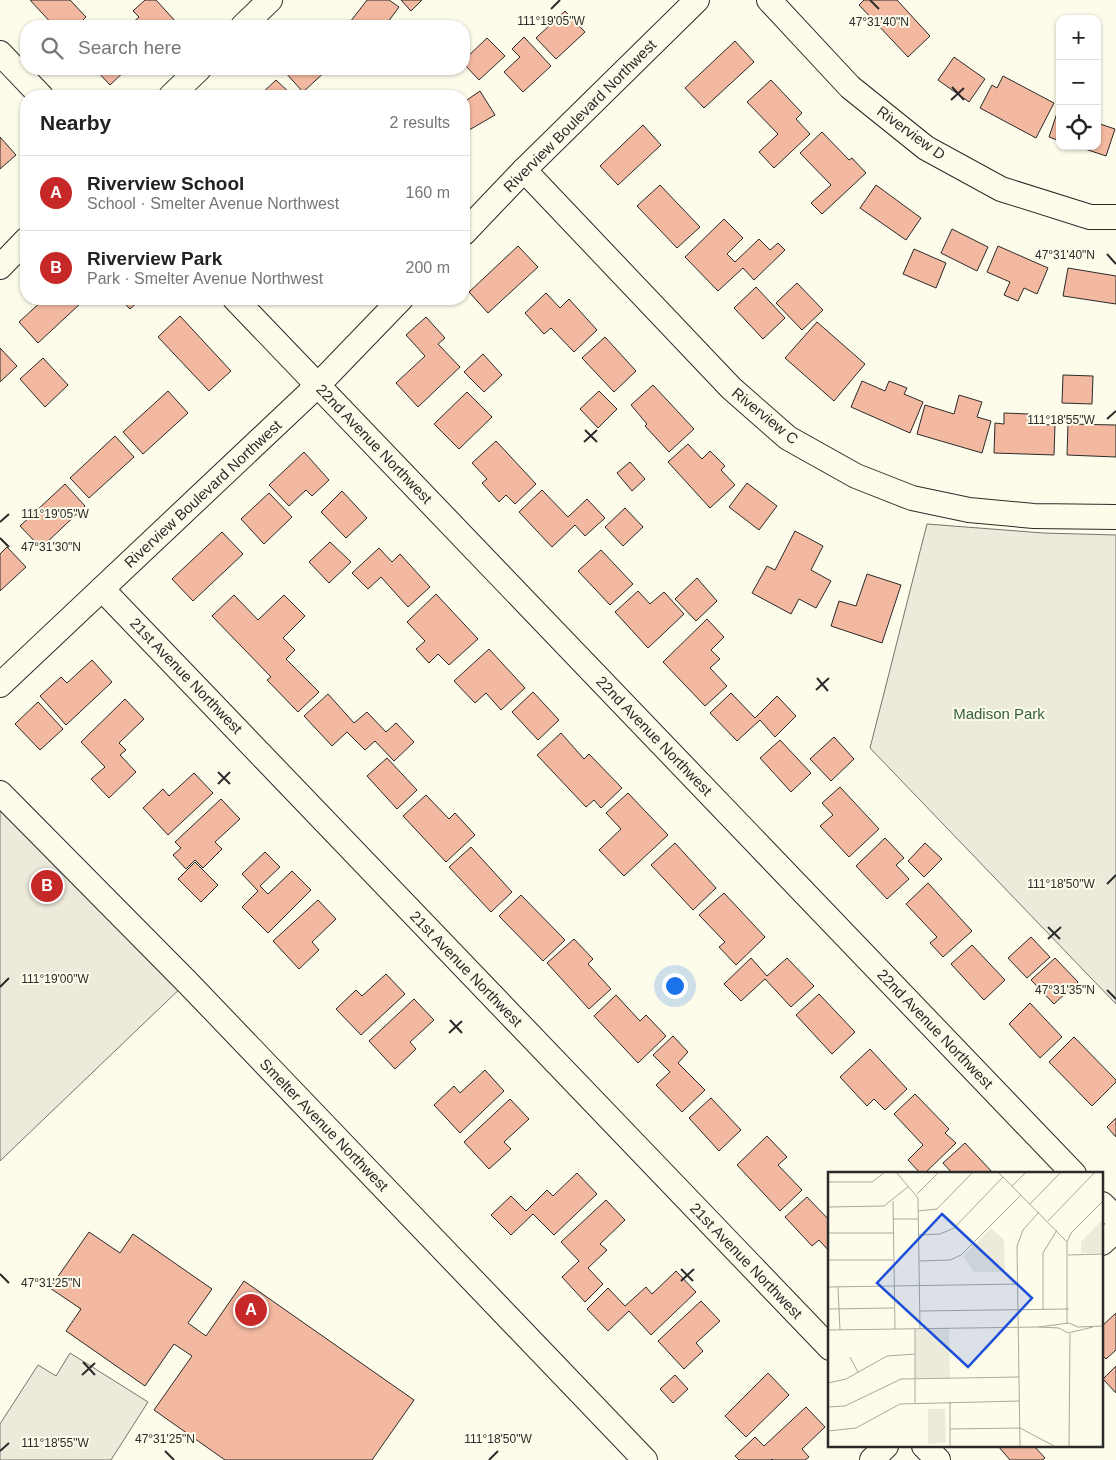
<!DOCTYPE html>
<html lang="en">
<head>
<meta charset="utf-8">
<style>
	body { margin:0; font-family:Arial,sans-serif; background:#f6f6f6; color:#222 }
	.controls { position:absolute; right:15px; top:15px; display:grid; overflow:hidden; border-radius:10px; box-shadow:0 1px 4px #0004 }
	.controls button { width:45px; height:45px; display:grid; place-items:center; padding:0; border:0; border-bottom:1px solid #e0e0e0; background:#fff; color:#222; font:25px sans-serif }
	.you { position:absolute; left:674px; top:985px; width:18px; height:18px; margin:-12px; border:4px solid #fff; border-radius:50%; background:#1a73e8; box-shadow:0 0 0 8px #1a73e833 }
	.badge { display:grid; place-items:center; width:32px; height:32px; border-radius:50%; background:#c62828; color:#fff; font-size:16px; font-weight:700 }
	.pin { position:absolute; translate:-50% -50%; border:2px solid #fff; box-shadow:0 1px 5px #0006 }
	.list { margin:0; padding:0; list-style:none }
	h2 { display:flex; justify-content:space-between; align-items:center; height:65px; margin:0; padding:0 20px; font-size:21px }
	h2 small { font-size:16px; font-weight:400; color:#767676 }
	.list li { display:grid; grid-template-columns:32px 1fr auto; gap:15px; align-items:center; box-sizing:border-box; height:75px; padding:0 20px; border-top:1px solid #e0e0e0 }
	.list b { display:block; font-size:19px; white-space:nowrap }
	.list p { margin:0; font-size:16px; white-space:nowrap; color:#767676 }
	.list em { font-size:16px; font-style:normal; color:#767676 }
	.icon { flex:none; width:28px; height:28px; fill:none; stroke:currentColor; stroke-width:2; stroke-linecap:round; stroke-linejoin:round }
	.map { position:relative; flex:none; width:1116px; height:1460px; overflow:hidden }
	.search { position:absolute; background:#fff; box-shadow:0 1px 4px #0004; left:20px; top:20px; width:450px; height:55px; display:flex; align-items:center; gap:12px; box-sizing:border-box; padding:0 18px; border-radius:20px; color:#767676; font-size:19px }
	.panel { position:absolute; background:#fff; box-shadow:0 1px 4px #0004; left:20px; top:90px; width:450px; height:215px; border-radius:20px }
	.map>svg:first-child { display:block }
</style>
</head>
<body>
<div class="map">
<svg width="1116" height="1460" viewBox="0 0 1116 1460">
	<rect width="100%" height="100%" fill="#fdfbea"/>
	<g fill="#ecebdb" stroke="#74746e">
		<path d="M927 524 1043 533 1116 535V1004L870 748Z"/>
		<path d="M0 791 187 982 0 1161Z"/>
	</g>
	<path fill="#eceadb" stroke="#74746e" d="M70 1353 148 1402 111 1460H0V1424L38 1365 56 1376Z"/>
	<g fill="#f2b8a0" stroke="#2b2b2b">
		<path d="M30 0H70L86 17 77 26H54Z"/>
		<path d="M145 0H156L177 23 173 26H129L139 17 133 11Z"/>
		<path d="M367 0H389L399 7 385 26H347Z"/>
		<path d="M401 0H422L411 11Z"/>
		<path d="M864 0H897L930 36 908 57 859 5Z"/>
		<path d="M565 11 585 32 556 59 536 38Z"/>
		<path d="M524 37 551 66 523 92 504 72 520 57 512 49Z"/>
		<path d="M487 38 505 56 479 80 464 64V60Z"/>
		<path d="M735 41 754 62 704 108 685 88Z"/>
		<path d="M954 57 985 79 969 102 938 80Z"/>
		<path d="M95 69H127L110 85Z"/>
		<path d="M286 69H328L303 92 284 71Z"/>
		<path d="M1003 76 1054 103 1036 138 980 108 992 85 997 88Z"/>
		<path d="M276 80 293 96H259Z"/>
		<path d="M771 80 802 113 796 119 810 134 774 168 759 152 778 134 747 102Z"/>
		<path d="M480 91 495 115 464 133V102Z"/>
		<path d="M1058 110 1060 111V141L1049 137Z"/>
		<path d="M1097 123 1115 129 1106 156 1076 146H1097Z"/>
		<path d="M643 125 661 145 618 185 600 166Z"/>
		<path d="M822 132 849 160 852 158 866 173 822 214 811 203 831 185 800 153Z"/>
		<path d="M0 137 16 155 0 169Z"/>
		<path d="M660 185 700 227 677 248 637 206Z"/>
		<path d="M876 185 921 218 906 240 860 208Z"/>
		<path d="M724 219 743 238 727 254 735 262 759 239 770 250 778 243 785 250 754 280 743 268 718 291 685 257Z"/>
		<path d="M952 229 988 247 977 271 941 253Z"/>
		<path d="M518 246 538 267 488 313 469 292Z"/>
		<path d="M998 246 1048 268 1037 294 1024 288 1018 301 1004 295 1010 282 987 272Z"/>
		<path d="M914 249 946 263 936 288 903 274Z"/>
		<path d="M1068 268 1116 276V304L1063 296Z"/>
		<path d="M797 283 823 310 802 330 776 303Z"/>
		<path d="M756 287 785 318 763 339 734 308Z"/>
		<path d="M546 293 560 308 569 299 597 330 574 352 551 328 544 334 525 313Z"/>
		<path d="M44 299H77L81 303 38 343 19 322Z"/>
		<path d="M120 299H141L130 309Z"/>
		<path d="M180 316 231 371 209 391 158 337Z"/>
		<path d="M426 317 445 338 438 344 460 367 418 407 396 383 425 356 406 335Z"/>
		<path d="M817 322 865 364 834 401 785 358Z"/>
		<path d="M605 337 636 371 614 392 582 358Z"/>
		<path d="M0 348 17 366 0 382Z"/>
		<path d="M483 354 502 375 484 392 464 372Z"/>
		<path d="M43 358 68 385 45 407 20 379Z"/>
		<path d="M1063 375 1093 376 1092 404 1062 403Z"/>
		<path d="M862 381 885 391 889 381 907 388 904 394 923 402 910 433 851 407Z"/>
		<path d="M653 385 694 429 669 452 645 426 647 424 631 405Z"/>
		<path d="M168 391 188 413 143 454 123 432Z"/>
		<path d="M599 391 617 409 598 428 580 409Z"/>
		<path d="M467 392 492 417 459 449 434 424Z"/>
		<path d="M959 395 982 402 977 417 991 421 982 453 917 434 925 405 954 414Z"/>
		<path d="M1004 413 1029 414V424L1055 425 1054 455 994 453 995 423 1004 424Z"/>
		<path d="M1068 424 1116 425V457L1067 455Z"/>
		<path d="M115 436 134 457 89 498 70 478Z"/>
		<path d="M496 441 536 484 515 504 506 495 499 502 482 483 487 479 472 463Z"/>
		<path d="M688 444 702 459 710 451 725 466 721 470 735 485 710 508 668 462Z"/>
		<path d="M304 452 329 480 312 496 306 490 289 506 269 485Z"/>
		<path d="M630 462 645 479 632 491 617 473Z"/>
		<path d="M747 483 777 506 759 530 729 507Z"/>
		<path d="M65 484 85 506 41 548 20 526Z"/>
		<path d="M542 490 568 517 587 499 605 518 585 536 575 525 552 547 519 512Z"/>
		<path d="M342 491 367 518 346 538 321 512Z"/>
		<path d="M269 493 292 517 264 544 241 519Z"/>
		<path d="M625 508 643 527 623 546 605 527Z"/>
		<path d="M795 531 823 546 811 570 831 581 816 608 799 599 791 614 752 593 767 566 775 570Z"/>
		<path d="M222 532 243 554 193 601 172 579Z"/>
		<path d="M330 542 351 562 329 583 309 562Z"/>
		<path d="M7 547 26 567 0 591V554Z"/>
		<path d="M379 548 392 562 400 554 430 587 408 607 381 577 368 589 352 573Z"/>
		<path d="M601 550 633 584 610 605 578 571Z"/>
		<path d="M867 574 901 585 882 643 831 626 839 601 856 606Z"/>
		<path d="M697 578 717 601 696 621 675 599Z"/>
		<path d="M638 591 650 604 664 592 684 614 648 648 615 612Z"/>
		<path d="M436 594 478 639 449 665 438 654 429 663 416 649 425 641 407 622Z"/>
		<path d="M234 595 258 620 284 595 305 616 283 638 295 650 286 659 319 692 298 712 267 680 271 677 212 616Z"/>
		<path d="M707 619 724 637 711 650 720 659 710 668 727 686 705 706 663 662Z"/>
		<path d="M489 649 525 688 501 710 486 693 475 703 454 681Z"/>
		<path d="M92 660 112 682 66 725 40 696 61 677 67 683Z"/>
		<path d="M533 692 559 720 538 740 512 712Z"/>
		<path d="M731 693 755 718 777 696 796 716 775 737 760 720 737 741 710 713Z"/>
		<path d="M328 694 354 723 367 712 386 732 396 723 414 742 394 761 375 741 365 750 347 732 332 746 304 716Z"/>
		<path d="M125 699 144 719 119 743 126 750 120 755 136 772 109 798 91 779 105 767 81 742Z"/>
		<path d="M38 702 63 729 40 750 15 724Z"/>
		<path d="M561 733 584 759 589 754 622 788 601 808 594 800 586 807 537 755Z"/>
		<path d="M834 737 854 759 831 781 810 759Z"/>
		<path d="M780 740 811 773 791 792 760 758Z"/>
		<path d="M387 758 417 790 397 809 367 776Z"/>
		<path d="M194 773 213 793 168 835 143 808 163 789 169 796Z"/>
		<path d="M840 787 879 829 849 857 820 826 833 815 822 803Z"/>
		<path d="M628 793 668 835 624 876 599 850 621 829 606 813Z"/>
		<path d="M426 795 449 819 455 813 475 835 446 862 403 816Z"/>
		<path d="M221 799 240 819 215 842 222 849 203 868 195 860 186 869 173 855 181 848 175 842Z"/>
		<path d="M885 838 904 858 896 865 909 879 887 899 856 866Z"/>
		<path d="M675 843 716 888 693 910 651 865Z"/>
		<path d="M925 843 942 859 924 877 908 861Z"/>
		<path d="M471 847 512 892 491 912 449 867Z"/>
		<path d="M265 852 280 867 260 886 268 894 292 871 311 890 268 933 242 907 258 891 242 874Z"/>
		<path d="M195 862 218 885 201 902 178 879Z"/>
		<path d="M928 883 972 931 943 957 930 943 937 937 906 904Z"/>
		<path d="M724 893 765 937 736 965 719 947 725 942 699 915Z"/>
		<path d="M521 895 565 940 543 961 499 916Z"/>
		<path d="M318 900 336 919 312 942 319 950 299 969 273 941Z"/>
		<path d="M1031 937 1050 957 1027 978 1008 958Z"/>
		<path d="M574 939 593 959 588 964 611 989 589 1009 547 963Z"/>
		<path d="M972 945 1005 980 984 1000 951 964Z"/>
		<path d="M751 958 767 976 787 958 814 986 791 1007 765 979 741 1001 724 984Z"/>
		<path d="M1055 958 1078 982 1054 1004 1031 980Z"/>
		<path d="M386 974 405 994 361 1035 336 1009 356 990 362 996Z"/>
		<path d="M819 994 855 1032 832 1054 796 1015Z"/>
		<path d="M616 995 640 1021 646 1015 666 1036 638 1063 594 1016Z"/>
		<path d="M414 999 434 1020 410 1042 416 1049 395 1069 369 1041Z"/>
		<path d="M1030 1003 1062 1037 1040 1058 1009 1024Z"/>
		<path d="M673 1036 688 1052 678 1063 705 1090 682 1112 656 1085 670 1072 653 1055Z"/>
		<path d="M1074 1037 1116 1080V1082L1092 1106 1049 1062Z"/>
		<path d="M870 1049 907 1089 885 1110 874 1099 867 1106 840 1077Z"/>
		<path d="M485 1070 504 1091 460 1133 434 1105 454 1086 460 1093Z"/>
		<path d="M915 1094 949 1129 945 1133 956 1143 924 1174H921L908 1160 923 1145 894 1114Z"/>
		<path d="M711 1098 741 1130 719 1151 689 1118Z"/>
		<path d="M510 1099 529 1119 504 1142 511 1149 489 1169 464 1142Z"/>
		<path d="M1116 1118V1137L1107 1127Z"/>
		<path d="M767 1136 787 1157 778 1165 802 1190 780 1211 737 1165Z"/>
		<path d="M965 1143 994 1174H953L943 1163Z"/>
		<path d="M577 1173 597 1194 554 1235 533 1214 511 1235 491 1215 511 1196 526 1211 547 1190 553 1196Z"/>
		<path d="M807 1197 830 1221 829 1251 819 1240 812 1246 785 1217Z"/>
		<path d="M606 1200 625 1220 600 1244 607 1250 588 1268 603 1284 585 1302 562 1277 579 1261 561 1242Z"/>
		<path d="M89 1232 120 1253 133 1234 212 1289 188 1323 206 1336 244 1281 414 1400 372 1460H225L154 1410 192 1356 174 1344 145 1386 66 1331 81 1309 50 1288Z"/>
		<path d="M676 1271 696 1292 651 1335 629 1311 608 1331 587 1309 608 1288 625 1306 646 1287 652 1294Z"/>
		<path d="M701 1301 720 1321 696 1343 703 1351 684 1369 658 1341Z"/>
		<path d="M1116 1313V1350L1106 1359 1102 1355V1326Z"/>
		<path d="M1116 1366V1393L1103 1379Z"/>
		<path d="M768 1373 789 1395 746 1437 725 1416Z"/>
		<path d="M675 1375 688 1389 673 1403 660 1389Z"/>
		<path d="M806 1407 825 1427 802 1449 809 1457 805 1460H773L772 1459 771 1460H739L735 1456 755 1437 764 1446Z"/>
		<path d="M998 1446H1034L1045 1458 1042 1460H1010Z"/>
	</g>
	<g fill="none" stroke-linecap="round" stroke-linejoin="round">
		<g stroke="#2b2b2b" stroke-width="26">
			<g id="minor">
				<path d="M769 0 850 87 926 148 1001 189 1090 217H1116"/>
				<path d="M243 26 270 0"/>
				<path d="M0 53 41 96"/>
				<path d="M171 96 199 69"/>
				<path d="M524 170 731 388 788 438 856 476 912 498 969 510 1034 516 1116 517"/>
				<path d="M464 233 524 170 697 0"/>
				<path d="M0 267 26 240"/>
				<path d="M235 299 1074 1174"/>
				<path d="M102 589 830 1348"/>
				<path d="M0 685 318 385 401 299"/>
				<path d="M0 793 187 982 645 1460"/>
				<path d="M1102 1204 1116 1218"/>
				<path d="M1102 1243 1116 1230"/>
				<path d="M924 1446 938 1460"/>
				<path d="M872 1460 886 1446"/>
			</g>
		</g>
		<use href="#minor" stroke="#fdfbea" stroke-width="24"/>
	</g>
	<path fill="none" stroke="#2b2b2b" stroke-width="2" d="M870 0 879 9M551 9 560 0M952 87 964 100M951 100 964 88M1107 254 1116 264M1107 419 1116 411M585 430 597 442M584 442 597 430M0 522 9 514M0 538 9 547M817 678 828 691M816 690 829 678M218 772 230 784M218 784 230 772M1107 884 1116 875M1048 927 1060 939M1048 939 1061 927M0 987 9 978M1107 990 1116 999M450 1020 462 1033M449 1033 462 1021M681 1269 693 1281M0 1274 9 1283M681 1281 694 1269M83 1362 95 1375M82 1375 95 1363M0 1451 9 1443M165 1451 174 1460M489 1460 498 1451"/>
	<g text-anchor="middle" stroke-width="4" stroke-linejoin="round" paint-order="stroke">
		<g font-size="15" fill="#2b2b2b" stroke="#fdfbea">
			<text transform="translate(580 116) rotate(-45)" y="5">Riverview Boulevard Northwest</text>
			<text transform="translate(911 133) rotate(36)" y="5">Riverview D</text>
			<text transform="translate(765 416) rotate(39)" y="5">Riverview C</text>
			<text transform="translate(374 444) rotate(46)" y="5">22nd Avenue Northwest</text>
			<text transform="translate(203 494) rotate(-43)" y="5">Riverview Boulevard Northwest</text>
			<text transform="translate(186 676) rotate(46)" y="5">21st Avenue Northwest</text>
			<text transform="translate(654 736) rotate(46)" y="5">22nd Avenue Northwest</text>
			<text transform="translate(466 969) rotate(46)" y="5">21st Avenue Northwest</text>
			<text transform="translate(935 1029) rotate(46)" y="5">22nd Avenue Northwest</text>
			<text transform="translate(324 1125) rotate(46)" y="5">Smelter Avenue Northwest</text>
			<text transform="translate(746 1261) rotate(46)" y="5">21st Avenue Northwest</text>
		</g>
		<g font-size="15" fill="#34623c" stroke="#fdfbea">
			<text x="999" y="719">Madison Park</text>
		</g>
	</g>
	<g transform="translate(828 1172)">
		<rect width="275" height="275" fill="#fdfbea"/>
		<path d="M275 47V81H253V70ZM163 56 176 68 177 100H146L135 84ZM121 156 122 206H87V157ZM100 237H117L118 271 100 272Z" fill="#ecebdb"/>
		<path fill="none" stroke="#a9a89e" stroke-width="1" d="M68 0 90 26 92 157M170 0 239 70V152M0 10H44L57 0M184 14 198 0M89 22 111 0M65 29 67 157M202 32 233 0M0 35 56 34 81 14M90 39 109 37 145 0M65 47H90M220 49 267 0M0 61H65M90 63 112 62 126 56 175 5M239 70 243 61 275 29M240 83 275 82M0 88H65M91 89 122 88 133 83 193 23M0 115 190 112M10 115 12 158M0 137 66 136M215 137V81L229 58M92 139 241 137M211 155 241 151 250 155 275 154M87 157V231M0 158 210 155 231 156 240 161 265 155M22 185 30 200M0 211 18 207 59 184 87 182M122 230V275M0 235 17 234 73 207 191 205M122 257 192 256 228 275M0 259 28 256 72 232 192 229M192 275 189 74 195 58 211 40M241 275 242 162"/>
		<path fill="#1d4ed8" fill-opacity="0.15" stroke="#1d4ed8" stroke-width="2.5" d="M114 42 204 126 140 195 49 111Z"/>
		<rect width="275" height="275" fill="none" stroke="#2b2b2b" stroke-width="2.5"/>
	</g>
	<g font-size="12" text-anchor="middle" fill="#2b2b2b" stroke="#fdfbea" stroke-width="4" stroke-linejoin="round" paint-order="stroke">
		<text x="551" y="25">111°19'05"W</text>
		<text x="879" y="26">47°31'40"N</text>
		<text x="1065" y="259">47°31'40"N</text>
		<text x="1061" y="424">111°18'55"W</text>
		<text x="55" y="518">111°19'05"W</text>
		<text x="51" y="551">47°31'30"N</text>
		<text x="1061" y="888">111°18'50"W</text>
		<text x="55" y="983">111°19'00"W</text>
		<text x="1065" y="994">47°31'35"N</text>
		<text x="51" y="1287">47°31'25"N</text>
		<text x="165" y="1443">47°31'25"N</text>
		<text x="498" y="1443">111°18'50"W</text>
		<text x="55" y="1447">111°18'55"W</text>
	</g>
</svg>
<div class="controls">
<button>+</button>
<button>−</button>
<button><svg class="icon" aria-label="locate" viewBox="0 0 24 24"><circle cx="12" cy="12" r="6"/><path d="M12 2v4M12 18v4M2 12h4M18 12h4"/></svg></button>
</div>
<div class="you"></div>
<div class="pin badge" style="left:251px;top:1310px">A</div>
<div class="pin badge" style="left:47px;top:886px">B</div>
<div class="search"><svg class="icon" aria-label="search" viewBox="0 0 24 24"><circle cx="10" cy="10" r="6"/><path d="M15 15l6 6"/></svg>Search here</div>
<section class="panel">
<h2>Nearby<small>2 results</small></h2>
<ul class="list">
<li><span class="badge">A</span><div><b>Riverview School</b><p>School · Smelter Avenue Northwest</p></div><em>160 m</em></li>
<li><span class="badge">B</span><div><b>Riverview Park</b><p>Park · Smelter Avenue Northwest</p></div><em>200 m</em></li>
</ul>
</section>
</div>
</body>
</html>
